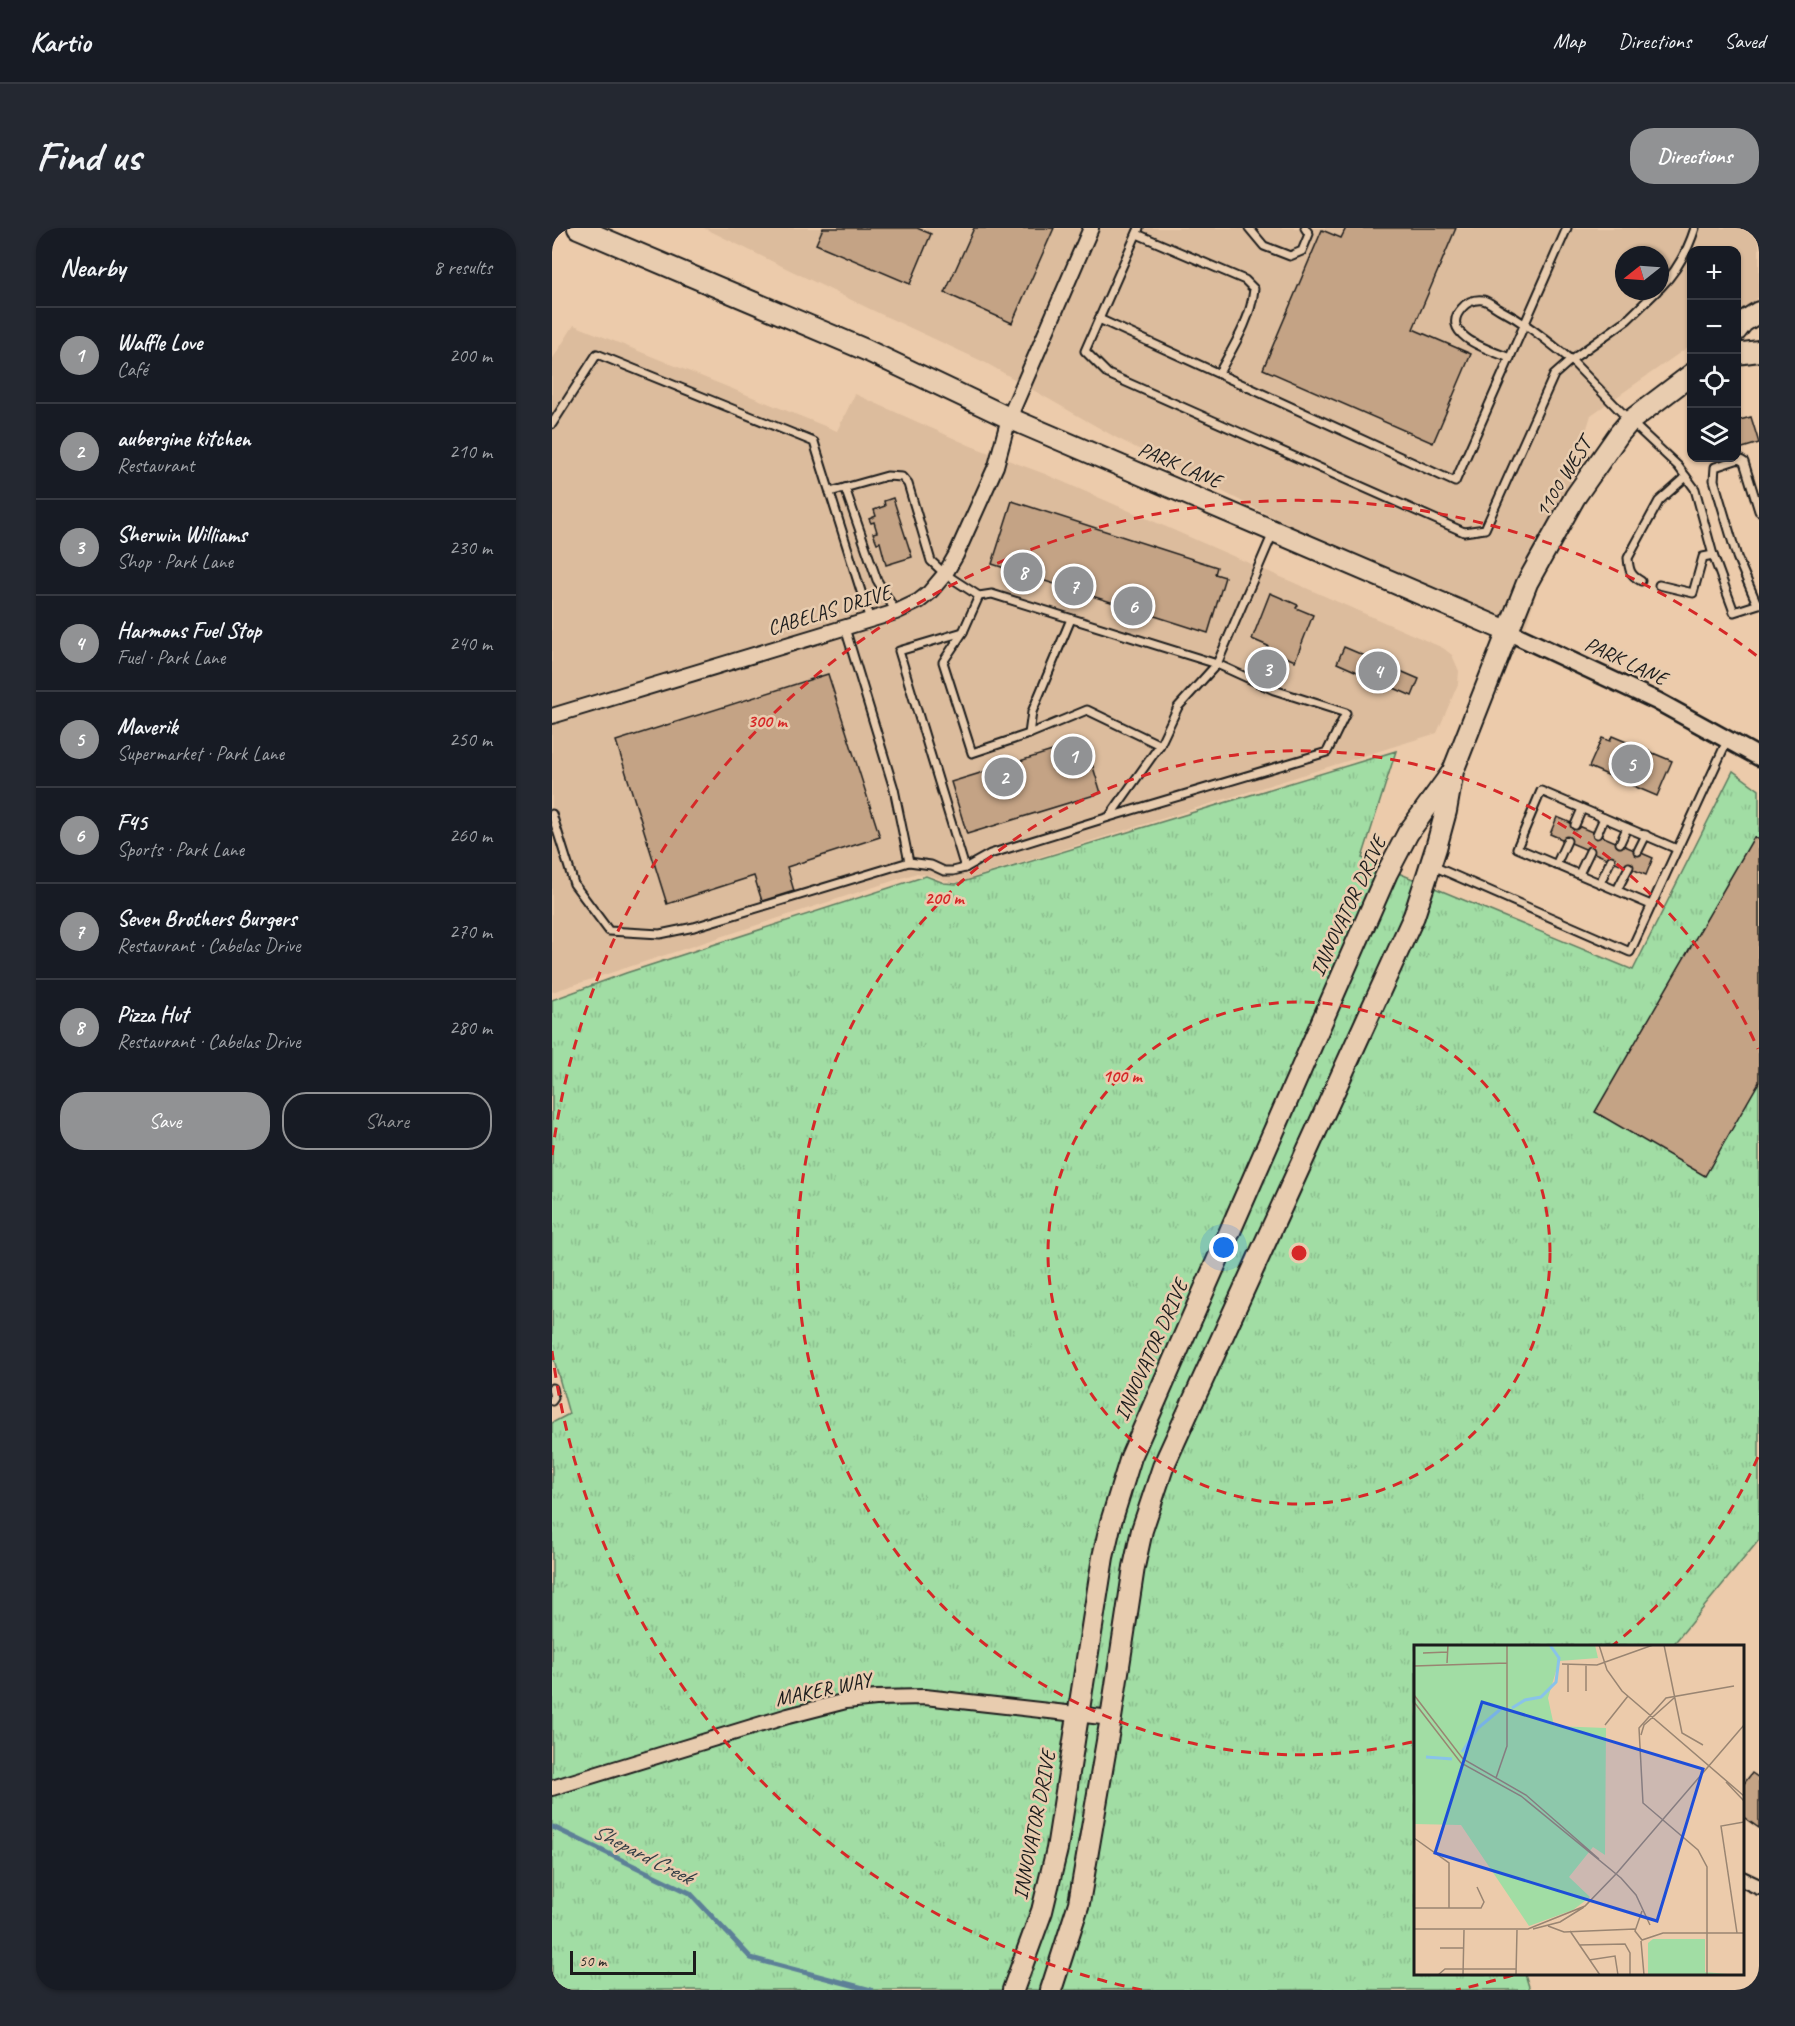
<!DOCTYPE html>
<html lang="en">
<head>
<meta charset="utf-8">
<style>
	body { margin:0; font-family:Caveat,sans-serif; background:#242831; color:#f1f3f6 }
	.controls { position:absolute; right:18px; top:18px; display:grid; overflow:hidden; border-radius:12px; box-shadow:0 2px 4px #0004 }
	.controls button { width:54px; height:54px; display:grid; place-items:center; padding:0; border:0; border-bottom:2px solid #363941; background:#171b24; color:#f1f3f6; font:30px sans-serif }
	.compass { position:absolute; left:1063px; top:18px; width:54px; height:54px; border-radius:50%; background:#171b24; box-shadow:0 2px 4px #0004; rotate:253deg }
	.scale { position:absolute; left:18px; bottom:15px; width:126px; box-sizing:border-box; padding-left:6px; border:3px solid #1c1c1c; border-top:0; font-size:16px; line-height:21px; white-space:nowrap; color:#1c1c1c; -webkit-text-stroke:4px #e8ccaf; paint-order:stroke }
	.you { position:absolute; left:672px; top:1020px; width:21px; height:21px; margin:-15px; border:4px solid #fff; border-radius:50%; background:#1a73e8; box-shadow:0 0 0 9px #1a73e833 }
	.badge { display:grid; place-items:center; width:39px; height:39px; border-radius:50%; background:#919294; color:#fff; font-size:20px; font-weight:700 }
	.pin { position:absolute; translate:-50% -50%; border:3px solid #fff; box-shadow:0 2px 6px #0006 }
	.list { margin:0; padding:0; list-style:none }
	h2 { display:flex; justify-content:space-between; align-items:center; height:78px; margin:0; padding:0 24px; font-size:26px }
	h2 small { font-size:20px; font-weight:400; color:#9ea1a6 }
	.list li { display:grid; grid-template-columns:39px 1fr auto; gap:18px; align-items:center; box-sizing:border-box; height:96px; padding:0 24px; border-top:2px solid #363941 }
	.list b { display:block; font-size:22px; white-space:nowrap }
	.list p { margin:0; font-size:20px; white-space:nowrap; color:#9ea1a6 }
	.list em { font-size:20px; font-style:normal; color:#9ea1a6 }
	.actions { display:flex; gap:12px; padding:18px 24px }
	.actions a { flex:1; padding:14px 0; border:2px solid #919294; border-radius:24px; text-align:center; font-size:21px; color:#919294 }
	.actions .main { background:#919294; color:#fff }
	.icon { flex:none; width:33px; height:33px; fill:none; stroke:currentColor; stroke-width:2; stroke-linecap:round; stroke-linejoin:round }
	.map { position:relative; flex:none; width:1207px; height:1762px; overflow:hidden; border-radius:24px }
	header { display:flex; align-items:center; gap:36px; box-sizing:border-box; height:84px; padding:0 30px; background:#171b24; border-bottom:2px solid #363941 }
	header strong { font-size:28px }
	nav { display:flex; gap:33px; margin-inline-start:auto; font-size:21px }
	.intro { display:flex; align-items:center; justify-content:space-between; box-sizing:border-box; height:144px; padding:0 36px }
	h1 { margin:0; font-size:42px }
	.button { padding:15px 27px; border-radius:24px; background:#919294; color:#fff; font-size:21px; font-weight:700 }
	main { display:flex; gap:36px; padding:0 36px }
	aside { flex:1; background:#171b24; border-radius:24px; box-shadow:0 2px 4px #0004 }
	.map>svg:first-child { display:block }
</style>
</head>
<body>
<header>
<strong>Kartio</strong>
<nav><a>Map</a><a>Directions</a><a>Saved</a></nav>
</header>
<div class="intro"><h1>Find us</h1><a class="button">Directions</a></div>
<main>
<aside>
<h2>Nearby<small>8 results</small></h2>
<ul class="list">
<li><span class="badge">1</span><div><b>Waffle Love</b><p>Café</p></div><em>200 m</em></li>
<li><span class="badge">2</span><div><b>aubergine kitchen</b><p>Restaurant</p></div><em>210 m</em></li>
<li><span class="badge">3</span><div><b>Sherwin Williams</b><p>Shop · Park Lane</p></div><em>230 m</em></li>
<li><span class="badge">4</span><div><b>Harmons Fuel Stop</b><p>Fuel · Park Lane</p></div><em>240 m</em></li>
<li><span class="badge">5</span><div><b>Maverik</b><p>Supermarket · Park Lane</p></div><em>250 m</em></li>
<li><span class="badge">6</span><div><b>F45</b><p>Sports · Park Lane</p></div><em>260 m</em></li>
<li><span class="badge">7</span><div><b>Seven Brothers Burgers</b><p>Restaurant · Cabelas Drive</p></div><em>270 m</em></li>
<li><span class="badge">8</span><div><b>Pizza Hut</b><p>Restaurant · Cabelas Drive</p></div><em>280 m</em></li>
</ul>
<div class="actions"><a class="main">Save</a><a>Share</a></div>
</aside>
<div class="map">
<svg width="1207" height="1762" viewBox="0 0 1207 1762">
	<defs>
		<pattern id="grass-tufts" width="24" height="20" patternUnits="userSpaceOnUse" patternTransform="scale(1.5)"><rect width="24" height="20" fill="#a1dda4"/><path d="M3 7l-1-3M5 7V3M7 7l1-3M15 17l-1-3M17 17v-4M19 17l1-3" fill="none" stroke="#8abd8d"/></pattern>
	</defs>
	<rect width="100%" height="100%" fill="#eccbab"/>
	<filter id="ink" filterUnits="userSpaceOnUse"><feTurbulence type="fractalNoise" baseFrequency=".0167" numOctaves="2"/><feDisplacementMap in="SourceGraphic" scale="12" xChannelSelector="R" yChannelSelector="G"/><feConvolveMatrix kernelMatrix="1 2 1 2 8 2 1 2 1" color-interpolation-filters="sRGB"/></filter>
	<g filter="url(#ink)">
		<g fill="#dcbc9d" fill-rule="evenodd">
			<path d="M152 0H1207V69L1185 85 1184 22H1140L1139 117 1039 187 969 415 563 209 434 135 320 82ZM1072 27H1108V63H1072Z"/>
			<path d="M22 97 285 203 303 166 419 218 493 246 891 420 900 427 907 443 906 456 885 505 406 654H398L381 648 365 645 0 764V132Z"/>
		</g>
		<path fill="url(#grass-tufts)" stroke="#5e7c60" stroke-width="1.5" d="M844 523 810 630 1081 742 1181 543 1207 562V1312L1120 1418H864V1746H973L978 1762H0V1195L17 1186 0 1124V772L74 745 374 648 392 655 404 656Z"/>
		<g fill="none" stroke-linecap="round" stroke-linejoin="round">
			<path stroke="#5d8097" stroke-width="5" d="M1 1599 138 1665 199 1730 319 1762"/>
		</g>
		<g fill="#c4a385" stroke="#1c1c1c" stroke-width="1.5">
			<path d="M271 0H365L379 6 358 56 264 16Z"/>
			<path d="M422 0H502L460 95 393 65Z"/>
			<path d="M794 0H904L861 101 919 126 881 215 711 141 770 2 789 10Z"/>
			<path d="M1199 189 1207 215 1184 222V193Z"/>
			<path d="M341 270 360 329 334 337 328 314 325 315 321 305 325 304 322 294 319 295 317 291 324 288 322 282 333 278 332 273Z"/>
			<path d="M460 273 665 339 663 346 673 349 656 405 440 336Z"/>
			<path d="M718 365 746 377 744 380 761 387 743 433 715 421 716 418 700 411Z"/>
			<path d="M792 419 867 451 860 468 785 435Z"/>
			<path d="M276 446 328 609 235 639 242 663 210 673 202 648 115 676 64 513Z"/>
			<path d="M1060 508 1120 533 1105 568 1037 539 1050 510 1058 513Z"/>
			<path d="M533 513 549 565 415 606 399 554Z"/>
			<path d="M1005 589 1101 630 1094 647 998 606Z"/>
			<path d="M1202 609 1207 612V854L1153 948 1043 884Z"/>
			<path d="M1200 1545 1207 1550V1600L1190 1588V1558Z"/>
		</g>
		<g fill="none" stroke-linecap="round" stroke-linejoin="round">
			<g stroke="#1c1c1c" stroke-width="11">
				<g id="service">
					<path d="M587 0 533 123 556 146 912 304 933 301 1002 147 1019 132C994 112 976 96 947 81 942 78 936 73 931 72 922 71 915 74 910 80 885 107 940 123 958 130"/>
					<path d="M697 0 712 18 738 28 750 23 757 6 753 0"/>
					<path d="M585 6 693 52 702 61C699 92 681 119 667 145"/>
					<path d="M1108 60C1124 44 1136 22 1143 0"/>
					<path d="M1105 63 1075 92 1019 132 1078 193 1126 238 1143 261 1161 327 1182 384 1207 376"/>
					<path d="M547 91 903 254 1015 0"/>
					<path d="M0 196 45 126 262 214 318 392"/>
					<path d="M293 260 325 352 344 384"/>
					<path d="M278 264 335 248 350 249 356 256 379 333 393 346 427 368 440 366 665 436 721 305"/>
					<path d="M1089 353C1078 347 1077 342 1076 330L1107 273 1134 249"/>
					<path d="M1107 357 1141 365 1151 329 1161 327"/>
					<path d="M427 368 411 404 391 434 420 525 477 506 535 482 608 517"/>
					<path d="M1205 376 1185 329 1162 252 1163 239 1187 231 1192 234 1207 283"/>
					<path d="M411 404 347 423 413 640"/>
					<path d="M477 506 480 484 519 391"/>
					<path d="M0 586 22 656 57 703 108 706 142 699 357 634 342 561 293 400"/>
					<path d="M1023 597 1030 581"/>
					<path d="M1045 606 1052 590"/>
					<path d="M1068 615 1075 600"/>
					<path d="M1086 623 1094 607"/>
					<path d="M357 634 379 637 392 643H401L413 640 438 626 557 589 608 517 626 479 665 436 722 462 794 485 775 524 557 589"/>
					<path d="M1004 637 1015 613"/>
					<path d="M881 638 1078 724 1175 513"/>
					<path d="M1027 646 1038 623"/>
					<path d="M1048 655 1059 632"/>
					<path d="M1065 662 1077 639"/>
					<path d="M1099 677 965 620 989 563 1125 621"/>
					<path d="M0 1160 2 1170 0 1173"/>
				</g>
			</g>
			<g stroke="#1c1c1c" stroke-width="18">
				<g id="minor">
					<path d="M0 488 344 384 367 373 377 365 393 346 404 327 444 238 457 190 539 0"/>
					<path d="M0 1560 236 1488 294 1473 324 1470 373 1469 559 1490"/>
					<path d="M1190 1651 1207 1659"/>
				</g>
			</g>
			<g stroke="#1c1c1c" stroke-width="21">
				<path id="tertiary" d="M955 403 1105 473 1207 529"/>
			</g>
			<g stroke="#1c1c1c" stroke-width="24">
				<g id="secondary">
					<path d="M26 0 314 122 457 190 955 403"/>
					<path d="M1184 103 1191 94 1207 84"/>
					<path d="M1184 126 1207 123"/>
					<path d="M461 1762 490 1683 505 1621 551 1329 559 1294 579 1229 835 645 856 605 899 546"/>
					<path d="M499 1762 527 1675 559 1490 582 1339 590 1302 611 1239 862 688 884 620 894 583 901 543 975 355 1023 269 1067 206 1078 193 1140 146"/>
				</g>
			</g>
			<use href="#service" stroke="#e8ccaf" stroke-width="7"/>
			<use href="#minor" stroke="#e8ccaf" stroke-width="14"/>
			<use href="#tertiary" stroke="#e8ccaf" stroke-width="16"/>
			<use href="#secondary" stroke="#e8ccaf" stroke-width="20"/>
		</g>
	</g>
	<g fill="none" stroke="#d62828" stroke-width="3" stroke-dasharray="10 8">
		<circle cx="747" cy="1025" r="251"/>
		<path d="M1206 1229A502 502 0 0 1 1060 1418M860 1514A502 502 0 1 1 1206 821"/>
		<path d="M961 1747A753 753 0 0 1 904 1762M590 1762A753 753 0 0 1 0 1123M0 927A753 753 0 0 1 1205 428"/>
	</g>
	<g text-anchor="middle" stroke-width="5" stroke-linejoin="round" paint-order="stroke">
		<g font-size="21" fill="#1c1c1c" stroke="#e8ccaf">
			<text transform="translate(628 237) rotate(23)" y="7">PARK LANE</text>
			<text transform="translate(1011 249) rotate(-58)" y="7">1100 WEST</text>
			<text transform="translate(277 382) rotate(-17)" y="7">CABELAS DRIVE</text>
			<text transform="translate(1074 433) rotate(25)" y="7">PARK LANE</text>
			<text transform="translate(796 678) rotate(-65)" y="7">INNOVATOR DRIVE</text>
			<text transform="translate(599 1122) rotate(-66)" y="7">INNOVATOR DRIVE</text>
			<text transform="translate(271 1461) rotate(-12)" y="7">MAKER WAY</text>
			<text transform="translate(482 1597) rotate(-79)" y="7">INNOVATOR DRIVE</text>
		</g>
		<g font-size="22" font-style="italic" fill="#323d45" stroke="#e8ccaf">
			<text transform="translate(91 1625) rotate(27)" y="8">Shepard Creek</text>
		</g>
	</g>
	<g transform="translate(862 1417)">
		<rect width="330" height="330" fill="#eccbab"/>
		<path d="M0 0H181L184 13 145 16 134 53 140 81 192 83 191 210 179 202 155 232 176 252 159 265 115 281 47 180 0 179Z" fill="#a1dda4"/>
		<path d="M239 294H291V327L325 330H234V298Z" fill="#a1dda4"/>
		<path fill="none" stroke="#89c3e9" stroke-width="3" d="M98 63 111 55 127 52 142 37 145 13 136 0M48 107 64 83 88 63M12 112 38 114"/>
		<path fill="none" stroke="#998572" stroke-width="1.5" d="M185 0 193 25 208 46 330 151M250 0 268 88 289 100M9 8 34 7M33 18 34 0M148 19 183 20 239 0M172 19V46M0 21 93 18M154 47V19M0 50 49 114 112 150 185 214M0 57 47 118 107 151 207 233 222 250 236 280M191 80 214 51M227 90 230 80 260 53M82 133 93 101V0M312 137 330 156M0 193 35 218V263M202 229 330 80M0 263H67L70 257 63 242M228 266 221 286 228 295 249 288H330M134 281 150 287 221 284M0 284H114L171 261 202 229M119 284 146 277 170 262M156 286 186 330M323 288 307 181 330 177M227 296 230 330M165 300 211 299 216 308V330M26 303H49M175 315 201 311 204 330M24 330 31 324H102M49 330 50 285M102 330 103 285M293 330V222L284 205 229 158 225 83 252 53 320 41"/>
		<path fill="#1d4ed8" fill-opacity="0.15" stroke="#1d4ed8" stroke-width="3" d="M68 57 289 124 243 276 21 208Z"/>
		<rect width="330" height="330" fill="none" stroke="#1c1c1c" stroke-width="3"/>
	</g>
	<circle cx="747" cy="1025" r="9" fill="#d62828" stroke="#e8ccaf" stroke-width="3"/>
	<g font-size="18" text-anchor="middle" font-weight="bold" fill="#d62828" stroke="#e8ccaf" stroke-width="5" stroke-linejoin="round" paint-order="stroke">
		<text x="215" y="499">300 m</text>
		<text x="392" y="676">200 m</text>
		<text x="570" y="854">100 m</text>
	</g>
</svg>
<div class="controls">
<button>+</button>
<button>−</button>
<button><svg class="icon" aria-label="locate" viewBox="0 0 24 24"><circle cx="12" cy="12" r="6"/><path d="M12 2v4M12 18v4M2 12h4M18 12h4"/></svg></button>
<button><svg class="icon" aria-label="layers" viewBox="0 0 24 24"><path d="M12 4l9 5-9 5-9-5zM3 14l9 5 9-5"/></svg></button>
</div>
<svg class="compass" viewBox="-18 -18 36 36"><path d="M0-13l5 13h-10z" fill="#e53935"/><path d="M0 13l5-13h-10z" fill="#9ea1a6"/></svg>
<div class="scale">50 m</div>
<div class="you"></div>
<div class="pin badge" style="left:521px;top:528px">1</div>
<div class="pin badge" style="left:452px;top:549px">2</div>
<div class="pin badge" style="left:715px;top:441px">3</div>
<div class="pin badge" style="left:826px;top:443px">4</div>
<div class="pin badge" style="left:1079px;top:536px">5</div>
<div class="pin badge" style="left:581px;top:378px">6</div>
<div class="pin badge" style="left:522px;top:358px">7</div>
<div class="pin badge" style="left:471px;top:344px">8</div>
</div>
</main>
</body>
</html>
